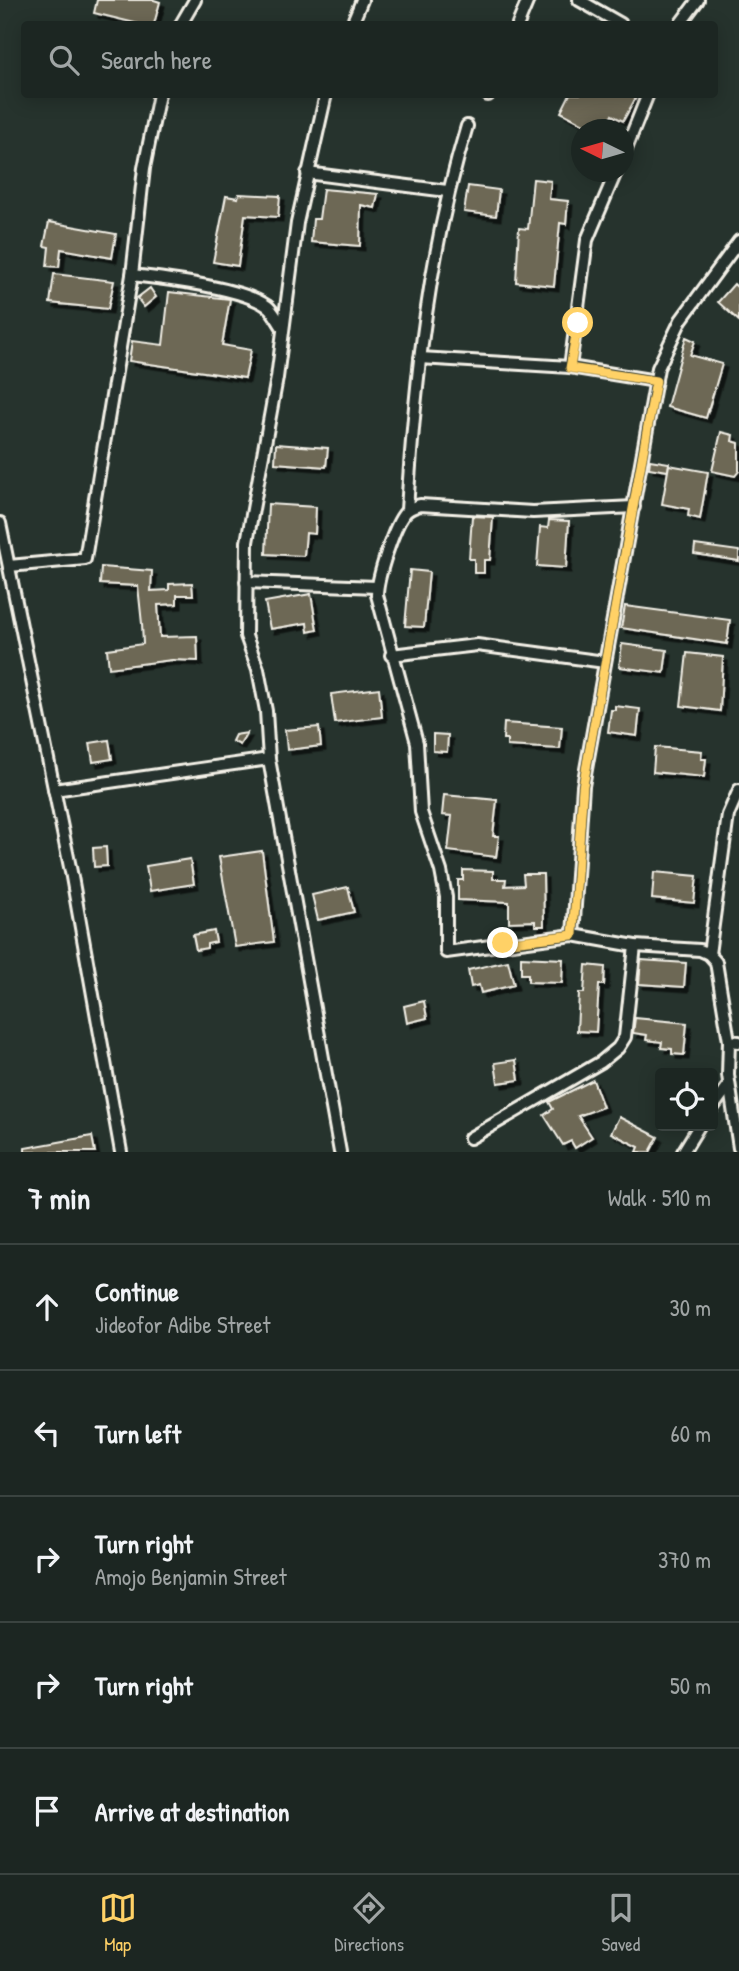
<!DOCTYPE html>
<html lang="en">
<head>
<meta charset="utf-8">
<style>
	body { margin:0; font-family:"Patrick Hand",sans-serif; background:#252e2a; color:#f1f3f6 }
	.controls { position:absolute; right:21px; bottom:21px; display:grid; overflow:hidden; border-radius:7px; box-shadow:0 4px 18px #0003 }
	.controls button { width:63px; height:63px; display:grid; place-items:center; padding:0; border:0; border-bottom:2px solid #3a4340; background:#1c2622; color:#f1f3f6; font:35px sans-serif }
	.compass { position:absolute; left:571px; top:119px; width:63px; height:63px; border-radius:50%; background:#1c2622; box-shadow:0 4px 18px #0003; rotate:275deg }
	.stop { position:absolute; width:21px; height:21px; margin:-16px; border:5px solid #ffd166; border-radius:50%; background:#fff }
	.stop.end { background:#ffd166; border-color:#fff; box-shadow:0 2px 7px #0008 }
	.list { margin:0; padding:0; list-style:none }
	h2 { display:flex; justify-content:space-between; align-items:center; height:91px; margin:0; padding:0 28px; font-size:30px }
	h2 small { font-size:23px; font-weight:400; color:#a0a5a5 }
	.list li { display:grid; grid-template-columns:46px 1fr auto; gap:21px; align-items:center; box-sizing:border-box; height:126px; padding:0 28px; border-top:2px solid #3a4340 }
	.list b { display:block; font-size:26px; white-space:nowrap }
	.list p { margin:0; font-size:23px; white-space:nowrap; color:#a0a5a5 }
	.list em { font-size:23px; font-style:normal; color:#a0a5a5 }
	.icon { flex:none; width:38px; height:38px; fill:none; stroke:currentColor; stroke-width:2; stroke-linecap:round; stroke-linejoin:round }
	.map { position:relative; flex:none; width:739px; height:1152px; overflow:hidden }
	.search { position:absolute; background:#1c2622; box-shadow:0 4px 18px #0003; left:21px; right:21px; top:21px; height:77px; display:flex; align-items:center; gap:18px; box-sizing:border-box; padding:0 24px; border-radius:7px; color:#a0a5a5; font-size:26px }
	.sheet { height:721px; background:#1c2622 }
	nav { display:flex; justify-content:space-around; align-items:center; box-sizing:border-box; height:98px; border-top:2px solid #3a4340; background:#1c2622; font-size:19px; color:#a0a5a5 }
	nav a { display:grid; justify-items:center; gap:4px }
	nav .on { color:#ffd166 }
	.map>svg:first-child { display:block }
</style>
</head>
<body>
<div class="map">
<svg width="739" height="1152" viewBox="0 0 739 1152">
	<defs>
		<filter id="shadow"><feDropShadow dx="4.5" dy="4.5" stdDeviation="0" flood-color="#0009"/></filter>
	</defs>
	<rect width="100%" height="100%" fill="#26332d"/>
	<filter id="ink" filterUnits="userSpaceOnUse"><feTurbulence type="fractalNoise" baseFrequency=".0143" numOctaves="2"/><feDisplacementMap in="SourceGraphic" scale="14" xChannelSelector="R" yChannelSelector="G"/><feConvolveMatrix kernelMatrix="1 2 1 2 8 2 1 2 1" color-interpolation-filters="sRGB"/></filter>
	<g filter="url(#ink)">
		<g fill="#6d6855" stroke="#f4f1e8" stroke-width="2" filter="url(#shadow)">
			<path d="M97 0H154L160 2 154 24H139L94 13Z"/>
			<path d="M570 94H638L623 121 612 115 605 130H595L561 112Z"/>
			<path d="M533 179 551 181 549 199 568 201 566 224 560 223 554 286 516 282 519 228 528 229Z"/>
			<path d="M468 186 499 190 496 216 464 212Z"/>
			<path d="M323 189 378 194 375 208 361 205 360 246 311 242 313 219H319Z"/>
			<path d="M239 194 280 196 278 217 245 215 238 266 213 262 226 196 238 198Z"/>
			<path d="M49 222 116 234 112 258 61 249 59 267 47 266 49 247 44 246Z"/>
			<path d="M54 274 114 281 108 309 50 303Z"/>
			<path d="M734 284 739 289V321L718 302Z"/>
			<path d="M150 288 156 297 144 307 137 298Z"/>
			<path d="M169 292 230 299 222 345 251 350 245 378 129 361 132 341 163 345Z"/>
			<path d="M686 337 695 341 690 355 722 364 706 418 667 407Z"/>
			<path d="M721 432 733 435 732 441 739 443V471L735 476 712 471Z"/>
			<path d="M276 444 328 448 326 467 275 463Z"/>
			<path d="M650 460 669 463 668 471 649 468Z"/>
			<path d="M669 465 708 472 700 519 688 516 689 509 662 504Z"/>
			<path d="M268 504 316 507 315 534 306 533 304 556 266 554Z"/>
			<path d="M472 516 493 517 490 560H484V573H474V559H469Z"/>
			<path d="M549 520 569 521 566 568 537 566 540 527 548 528Z"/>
			<path d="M695 545 739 551V561L694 554Z"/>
			<path d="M101 567 152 571 151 591 169 590V584L192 583 193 595H177V604L158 605 160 637 197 636 198 661 172 660 109 668 107 649 143 644 142 624 138 586 100 584Z"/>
			<path d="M410 570 429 572 424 627 405 626Z"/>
			<path d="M311 594 317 630 308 632 307 623 270 629 265 602Z"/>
			<path d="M625 606 730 620 727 644 621 628Z"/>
			<path d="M622 644 667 650 664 673 619 667Z"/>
			<path d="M687 653 723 657 720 711 681 706Z"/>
			<path d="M379 688 382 717 335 723 331 694Z"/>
			<path d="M615 706 640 709 637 736 608 732 611 710H615Z"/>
			<path d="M504 723 562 727 560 749 507 746V739H503Z"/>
			<path d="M319 727 321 746 287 750 285 730Z"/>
			<path d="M247 733 240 745 232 741 235 735Z"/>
			<path d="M433 734 448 735 447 752 433 751Z"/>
			<path d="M109 740 112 759 93 762 90 743Z"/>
			<path d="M655 747 702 751 701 759H706L704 777 653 772Z"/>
			<path d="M444 795 497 800 493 836H499L496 857 448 851 452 816 442 815Z"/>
			<path d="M106 847 107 866 94 867 93 848Z"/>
			<path d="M262 851 274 942 235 947 219 857Z"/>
			<path d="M190 859 194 884 150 891 146 866Z"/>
			<path d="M463 870 493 871V879H506L505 886 524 885 523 874H543L544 926H535V921L509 922V902L458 900V880H463Z"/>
			<path d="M654 872 697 876 694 903 652 899Z"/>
			<path d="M348 887 354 912 318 920 312 895Z"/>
			<path d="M214 931 216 942 207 944V948L196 950 193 935Z"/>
			<path d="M521 957 563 959 562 983 528 982V974H521Z"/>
			<path d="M641 960 686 963 684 987 639 984Z"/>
			<path d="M508 961 514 985 481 993 479 985 471 987 468 970Z"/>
			<path d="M586 965 605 967 604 985H599L596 1032 577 1031 579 993H584Z"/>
			<path d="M424 1001 427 1018 407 1023 404 1006Z"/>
			<path d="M635 1018 687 1023 684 1055 672 1054V1049L661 1048 662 1042 646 1040 647 1035 633 1033Z"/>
			<path d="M516 1060 519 1080 498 1083 495 1063Z"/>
			<path d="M593 1080 603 1107 578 1116 592 1137 575 1148 571 1141 563 1145 544 1115 553 1109 549 1102Z"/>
			<path d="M619 1117 658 1137 650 1152H637L639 1147 611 1133Z"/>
			<path d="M92 1136 95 1152H25V1148Z"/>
		</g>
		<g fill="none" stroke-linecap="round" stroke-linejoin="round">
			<g stroke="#f4f1e8" stroke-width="16">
				<g id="minor">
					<path d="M579 0 621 24"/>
					<path d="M181 24 195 0"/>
					<path d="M352 24 362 0"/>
					<path d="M518 24 528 0"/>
					<path d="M680 24 698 0"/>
					<path d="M159 94 144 168 132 275C164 279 241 287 267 306 273 310 278 321 283 328"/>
					<path d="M488 95V94"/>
					<path d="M624 154 648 94"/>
					<path d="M307 173 447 191"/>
					<path d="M420 358 570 367 656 381"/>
					<path d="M570 367 587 240 616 172"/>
					<path d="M634 507 533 512 420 505C414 507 409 508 405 513 394 525 377 579 377 595L417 743 421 812 441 871 446 897V952L573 935 635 946 700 950 709 954 716 962 729 1041 739 1042"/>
					<path d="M407 510C415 380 429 250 467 126"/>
					<path d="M0 523 72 877 121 1152"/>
					<path d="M9 566 85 559 132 275"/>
					<path d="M246 582 377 587"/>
					<path d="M391 655 477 645 605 662"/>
					<path d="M269 759 266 711 258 669 246 636 247 542 277 378 297 223 326 94"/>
					<path d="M54 790 269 759 340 1152"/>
					<path d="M573 935 583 786 658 368 681 320 739 241"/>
					<path d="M709 954 728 815 739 790"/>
					<path d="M729 1041 728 1075 739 1148"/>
					<path d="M713 1107 729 1085"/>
					<path d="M470 1138 601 1062 618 1048 625 1037 635 946"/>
					<path d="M683 1152 699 1126"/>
				</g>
			</g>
			<use href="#minor" stroke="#26332d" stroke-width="10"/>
		</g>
	</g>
	<g fill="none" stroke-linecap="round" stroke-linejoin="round" filter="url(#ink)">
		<path stroke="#ffd166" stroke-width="9" d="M503 943 573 935 583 786 656 381 570 368 578 323"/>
	</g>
</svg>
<div class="controls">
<button><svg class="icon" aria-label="locate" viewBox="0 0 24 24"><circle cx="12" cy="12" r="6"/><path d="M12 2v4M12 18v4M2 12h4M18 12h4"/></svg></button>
</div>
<svg class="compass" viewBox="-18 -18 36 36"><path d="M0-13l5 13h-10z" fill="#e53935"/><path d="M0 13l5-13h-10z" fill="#a0a5a5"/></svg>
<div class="stop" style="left:578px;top:323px"></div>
<div class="stop end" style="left:503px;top:943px"></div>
<div class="search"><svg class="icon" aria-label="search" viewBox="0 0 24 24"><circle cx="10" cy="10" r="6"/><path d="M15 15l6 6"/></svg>Search here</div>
</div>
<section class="sheet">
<h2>7 min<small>Walk · 510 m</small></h2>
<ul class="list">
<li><svg class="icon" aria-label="ahead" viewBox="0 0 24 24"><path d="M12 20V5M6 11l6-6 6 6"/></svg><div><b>Continue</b><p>Jideofor Adibe Street</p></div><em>30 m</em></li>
<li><svg class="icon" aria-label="left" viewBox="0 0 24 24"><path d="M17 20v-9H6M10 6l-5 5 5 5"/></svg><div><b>Turn left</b></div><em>60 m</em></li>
<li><svg class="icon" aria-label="right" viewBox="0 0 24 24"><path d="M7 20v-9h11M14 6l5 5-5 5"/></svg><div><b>Turn right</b><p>Amojo Benjamin Street</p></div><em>370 m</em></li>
<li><svg class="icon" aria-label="right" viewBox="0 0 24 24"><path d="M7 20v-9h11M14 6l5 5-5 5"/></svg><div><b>Turn right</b></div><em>50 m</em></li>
<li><svg class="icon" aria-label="arrive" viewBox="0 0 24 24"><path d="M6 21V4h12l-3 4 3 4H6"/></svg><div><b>Arrive at destination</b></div></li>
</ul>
</section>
<nav>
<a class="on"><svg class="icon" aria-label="map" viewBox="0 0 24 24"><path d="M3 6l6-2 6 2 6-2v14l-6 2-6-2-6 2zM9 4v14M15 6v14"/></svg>Map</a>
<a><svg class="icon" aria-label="directions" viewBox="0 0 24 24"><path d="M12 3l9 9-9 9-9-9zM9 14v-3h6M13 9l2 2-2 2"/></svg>Directions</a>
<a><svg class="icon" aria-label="saved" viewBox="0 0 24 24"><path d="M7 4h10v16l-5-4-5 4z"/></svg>Saved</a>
</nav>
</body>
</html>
